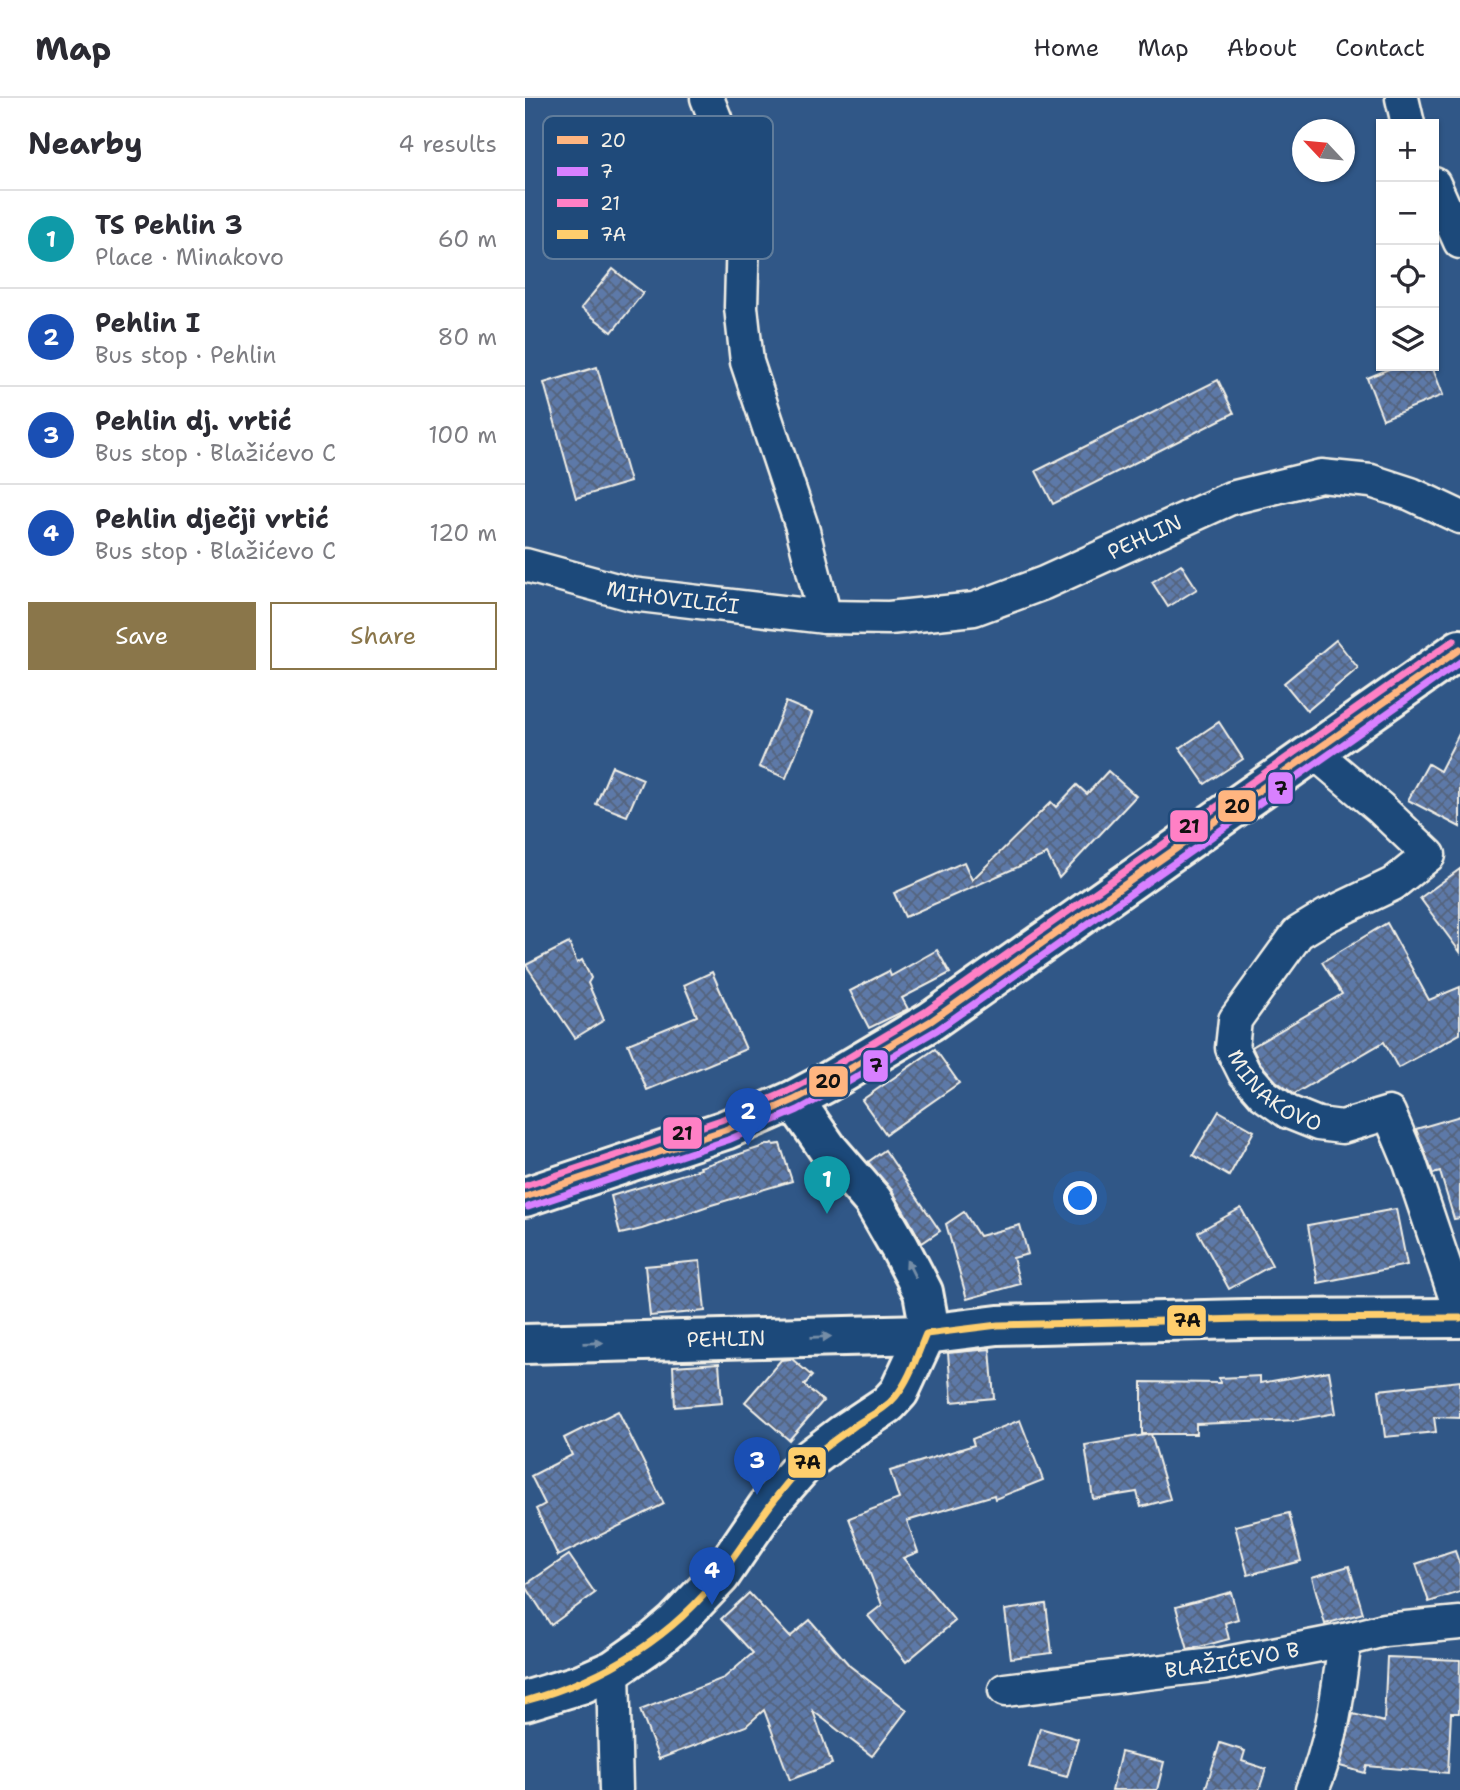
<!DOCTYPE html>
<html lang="en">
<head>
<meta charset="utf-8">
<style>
	body { margin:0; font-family:"Shantell Sans",sans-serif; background:#f7f7f7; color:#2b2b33 }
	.controls { position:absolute; right:21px; top:21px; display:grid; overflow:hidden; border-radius:0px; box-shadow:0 2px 5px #0004 }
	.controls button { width:63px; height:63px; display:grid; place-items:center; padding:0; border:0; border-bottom:2px solid #e1e1e2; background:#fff; color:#2b2b33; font:35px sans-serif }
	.compass { position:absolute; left:767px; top:21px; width:63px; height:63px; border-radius:50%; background:#fff; box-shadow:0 2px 5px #0004; rotate:296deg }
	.you { position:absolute; left:556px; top:1101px; width:24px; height:24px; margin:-18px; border:5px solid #fff; border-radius:50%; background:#1a73e8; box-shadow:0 0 0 10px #1a73e833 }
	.badge { display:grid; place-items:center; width:46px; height:46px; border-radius:50%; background:#8a764a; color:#fff; font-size:23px; font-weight:700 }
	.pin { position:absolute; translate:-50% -58px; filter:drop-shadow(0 2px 4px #0008) }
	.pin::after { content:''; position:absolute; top:37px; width:24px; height:21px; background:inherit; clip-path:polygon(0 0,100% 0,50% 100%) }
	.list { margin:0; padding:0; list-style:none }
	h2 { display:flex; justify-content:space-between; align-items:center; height:91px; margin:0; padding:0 28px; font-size:30px }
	h2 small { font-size:23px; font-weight:400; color:#7c7c81 }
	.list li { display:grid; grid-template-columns:46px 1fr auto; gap:21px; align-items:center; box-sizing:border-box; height:98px; padding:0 28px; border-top:2px solid #e1e1e2 }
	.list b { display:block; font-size:26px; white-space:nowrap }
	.list p { margin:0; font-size:23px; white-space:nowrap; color:#7c7c81 }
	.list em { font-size:23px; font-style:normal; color:#7c7c81 }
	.actions { display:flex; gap:14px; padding:21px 28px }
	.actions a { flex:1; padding:16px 0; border:2px solid #8a764a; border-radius:0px; text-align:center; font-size:24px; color:#8a764a }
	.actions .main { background:#8a764a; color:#fff }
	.icon { flex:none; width:38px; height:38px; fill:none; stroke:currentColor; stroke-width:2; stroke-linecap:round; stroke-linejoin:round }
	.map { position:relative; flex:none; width:935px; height:1692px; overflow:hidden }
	header { display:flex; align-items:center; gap:42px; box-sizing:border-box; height:98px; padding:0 35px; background:#fff; border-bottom:2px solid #e1e1e2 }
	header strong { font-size:33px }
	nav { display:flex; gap:38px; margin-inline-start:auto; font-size:24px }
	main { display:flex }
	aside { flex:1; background:#fff }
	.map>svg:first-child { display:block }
</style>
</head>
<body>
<header>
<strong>Map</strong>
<nav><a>Home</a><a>Map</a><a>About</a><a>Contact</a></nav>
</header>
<main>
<aside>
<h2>Nearby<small>4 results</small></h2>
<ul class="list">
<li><span class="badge" style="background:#0f9aa8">1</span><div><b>TS Pehlin 3</b><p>Place · Minakovo</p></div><em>60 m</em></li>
<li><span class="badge" style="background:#1a4fb4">2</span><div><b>Pehlin I</b><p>Bus stop · Pehlin</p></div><em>80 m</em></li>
<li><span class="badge" style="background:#1a4fb4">3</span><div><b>Pehlin dj. vrtić</b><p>Bus stop · Blažićevo C</p></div><em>100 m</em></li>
<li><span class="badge" style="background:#1a4fb4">4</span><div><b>Pehlin dječji vrtić</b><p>Bus stop · Blažićevo C</p></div><em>120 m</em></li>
</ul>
<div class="actions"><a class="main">Save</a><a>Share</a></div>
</aside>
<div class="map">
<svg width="935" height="1692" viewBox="0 0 935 1692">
	<defs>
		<pattern id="building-cross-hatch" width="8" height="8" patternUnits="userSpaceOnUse" patternTransform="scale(1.75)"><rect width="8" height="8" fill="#5d79a8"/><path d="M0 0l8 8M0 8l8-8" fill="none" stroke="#54637c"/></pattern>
	</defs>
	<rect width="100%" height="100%" fill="#305787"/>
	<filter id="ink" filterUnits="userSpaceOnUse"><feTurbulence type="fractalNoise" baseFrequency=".0143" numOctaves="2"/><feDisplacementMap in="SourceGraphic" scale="14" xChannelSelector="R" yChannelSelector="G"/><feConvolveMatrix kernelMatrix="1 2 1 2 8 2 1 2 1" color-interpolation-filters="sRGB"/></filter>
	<g filter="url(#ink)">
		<g fill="url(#building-cross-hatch)" stroke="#f4f1e8" stroke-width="2">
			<path d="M88 171 118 195 87 234 56 210Z"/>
			<path d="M871 268H907L918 297 858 321 842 280Z"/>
			<path d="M72 269 105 384 51 400 19 285Z"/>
			<path d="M693 282 709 315 528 406 511 373Z"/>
			<path d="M656 466 672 491 643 509 627 484Z"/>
			<path d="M811 542 833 570 782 613 759 585Z"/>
			<path d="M261 604 287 615 261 680 234 669Z"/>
			<path d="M694 624 718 661 680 686 655 650Z"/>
			<path d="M935 634V729L883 702 903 666 915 673Z"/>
			<path d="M87 668 118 681 102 718 71 706Z"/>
			<path d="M583 673 611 698 534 780 522 756 380 819 369 795 439 764 447 782 526 704 531 709 552 687 562 696Z"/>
			<path d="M935 771V854L895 800Z"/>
			<path d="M862 825 904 902 935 889V936L873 970 859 944 769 996 751 983 734 964 727 949 817 896 797 864Z"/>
			<path d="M44 845 52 865 57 862 66 880 63 885 79 922 50 940 1 867Z"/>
			<path d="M412 852 425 875 377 900 383 911 344 930 325 893 364 873 366 878Z"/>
			<path d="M187 874 221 951 122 992 103 946 172 918 159 887Z"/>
			<path d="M410 951 434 985 361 1036 337 1002Z"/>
			<path d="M694 1013 729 1033 704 1078 668 1057Z"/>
			<path d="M935 1018V1120L929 1121 915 1074 908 1076 891 1031Z"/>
			<path d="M248 1045 249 1047 255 1046 267 1083 183 1108 117 1131 95 1136 86 1098 176 1071 175 1069Z"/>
			<path d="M360 1052 415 1133 397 1145 367 1092 343 1064Z"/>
			<path d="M716 1110 747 1167 704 1191 673 1134Z"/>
			<path d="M871 1111 882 1167 793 1185 783 1127Z"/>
			<path d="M439 1114 454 1138 495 1127 503 1156 488 1160 495 1186 442 1201 421 1126Z"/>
			<path d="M175 1163 180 1213 125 1218 120 1168Z"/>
			<path d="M465 1251 469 1300 427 1304 423 1255Z"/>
			<path d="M267 1261 287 1278 279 1287 298 1303 264 1342 220 1304 256 1262Z"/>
			<path d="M194 1265 197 1305 150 1309 148 1268Z"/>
			<path d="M804 1273 811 1315 772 1322 671 1326V1336H626L645 1401 616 1409 612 1394 568 1401 560 1347 626 1336H617V1284L695 1285 694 1280 735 1278V1285Z"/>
			<path d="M935 1283V1320L909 1319 911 1334 860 1339 854 1292Z"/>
			<path d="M93 1313 139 1406 33 1458 11 1411 20 1406 6 1378 47 1357 39 1340Z"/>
			<path d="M495 1322 518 1382 470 1401 469 1397 382 1423 393 1454 378 1460 430 1523 381 1564 343 1518 357 1507 324 1420 374 1401 365 1373 449 1347 447 1341Z"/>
			<path d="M764 1415 776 1463 723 1477 710 1428Z"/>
			<path d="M930 1453 935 1467V1494L904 1504 891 1466Z"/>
			<path d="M44 1457 70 1495 26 1527 0 1487Z"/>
			<path d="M824 1468 838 1515 800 1526 787 1479Z"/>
			<path d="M706 1494 713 1521 700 1525 704 1541 663 1552 651 1509Z"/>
			<path d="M224 1495 265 1539 285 1522 325 1568 382 1612 347 1658 288 1613 307 1666 265 1682 239 1612 221 1628 134 1661 115 1612 199 1580 228 1555 196 1521Z"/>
			<path d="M521 1506 527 1555 486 1560 480 1512Z"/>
			<path d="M862 1559 935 1562 934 1615H926L923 1675 842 1668 840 1675 815 1668 828 1616 859 1624Z"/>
			<path d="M515 1630 553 1641 542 1679 504 1669Z"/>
			<path d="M695 1645 720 1653 717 1663 741 1671 734 1692H680Z"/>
			<path d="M596 1654 639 1664 632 1692H587Z"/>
		</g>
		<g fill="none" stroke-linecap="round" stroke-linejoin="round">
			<g stroke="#f4f1e8" stroke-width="37">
				<g id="street">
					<path d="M182 0 205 58 218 137 216 209 222 264 277 429 300 519"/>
					<path d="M877 0 883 26"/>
					<path d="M909 86 935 144"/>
					<path id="s1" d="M0 467 106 496 300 519 364 520 449 511 519 485 706 400 796 378 846 383 886 396 935 419"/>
					<path id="s2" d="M789 654 855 710 904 757 868 786 801 818 773 835 710 922 707 950 719 974 739 997 763 1014 793 1026 817 1029 864 1015 885 1065 935 1213"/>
					<path d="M88 1572 91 1692"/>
					<path id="s3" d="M480 1592 697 1566 820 1542 859 1532 935 1525"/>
					<path d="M787 1692C808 1644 813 1593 820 1542"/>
				</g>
			</g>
			<g stroke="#f4f1e8" stroke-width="44">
				<g id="secondary">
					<path d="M0 1099 200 1032 269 1002 301 985 406 923 935 551"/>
					<path id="s4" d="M0 1246 401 1236 473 1227 721 1221 935 1220"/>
					<path d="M0 1603 56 1586 88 1572 128 1544 150 1525 195 1478 245 1405 281 1364 318 1336 363 1306 374 1294 401 1236 402 1216 398 1194 375 1150 348 1103 303 1051 269 1002"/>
				</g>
			</g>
			<use href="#street" stroke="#1f4a7a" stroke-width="32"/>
			<use href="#secondary" stroke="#1f4a7a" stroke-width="38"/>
			<g stroke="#1f4a7a" stroke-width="12">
				<path id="bus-1" d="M0 1099 200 1032 269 1002 301 985 406 923 935 551"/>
			</g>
			<g stroke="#1f4a7a" stroke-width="12">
				<path id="bus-2" d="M3 1109 203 1042 273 1012 306 994 412 932 935 564"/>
			</g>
			<g stroke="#1f4a7a" stroke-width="12">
				<path id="bus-3" d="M0 1088 196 1022 264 993 296 976 400 914 929 542"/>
			</g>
			<g stroke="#1f4a7a" stroke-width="12">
				<path id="bus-4" d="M0 1603C79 1581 147 1540 197 1475 223 1441 244 1404 274 1372 289 1356 309 1342 328 1329 342 1319 360 1312 371 1298 385 1281 392 1257 401 1236L473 1227 721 1221 935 1220"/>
			</g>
			<use href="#bus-1" stroke="#ffb580" stroke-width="7"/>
			<use href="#bus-2" stroke="#d880ff" stroke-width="7"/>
			<use href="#bus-3" stroke="#ff80c5" stroke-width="7"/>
			<use href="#bus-4" stroke="#fece6d" stroke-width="7"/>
		</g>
		<defs><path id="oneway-solid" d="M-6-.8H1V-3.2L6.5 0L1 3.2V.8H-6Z" transform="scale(1.75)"/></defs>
		<g fill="#748da6">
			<use href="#oneway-solid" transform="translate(386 1171) rotate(-117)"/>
			<use href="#oneway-solid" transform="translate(296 1239) rotate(-2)"/>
			<use href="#oneway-solid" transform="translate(68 1245) rotate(-2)"/>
		</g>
	</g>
	<g text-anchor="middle" stroke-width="5" stroke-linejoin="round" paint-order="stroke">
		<g font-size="21" fill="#f4f1e8" stroke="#1f4a7a">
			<text dy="7" stroke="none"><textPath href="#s1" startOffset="640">PEHLIN</textPath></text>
			<text dy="7" stroke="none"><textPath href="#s1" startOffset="152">MIHOVILIĆI</textPath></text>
			<text dy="7" stroke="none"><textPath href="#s2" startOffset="506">MINAKOVO</textPath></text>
			<text dy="7" stroke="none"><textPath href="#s4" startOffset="201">PEHLIN</textPath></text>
			<text dy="7" stroke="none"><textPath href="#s3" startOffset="229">BLAŽIĆEVO B</textPath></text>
		</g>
	</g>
	<rect x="18" y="18" width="230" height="143" rx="10" fill="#1f4a7a" stroke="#5f7c9b" stroke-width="2"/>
	<rect x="32" y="38" width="31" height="8" fill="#ffb580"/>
	<rect x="32" y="69" width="31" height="9" fill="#d880ff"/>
	<rect x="32" y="101" width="31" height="8" fill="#ff80c5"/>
	<rect x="32" y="132" width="31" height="9" fill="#fece6d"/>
	<g font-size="19" fill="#f4f1e8">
		<text x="75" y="49">20</text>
		<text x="75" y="80">7</text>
		<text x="75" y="112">21</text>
		<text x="75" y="143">7A</text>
	</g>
	<g stroke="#1f4a7a" stroke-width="2.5">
		<rect x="742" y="673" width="27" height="34" rx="7" fill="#d880ff"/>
		<rect x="692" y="691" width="40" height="34" rx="7" fill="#ffb580"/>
		<rect x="644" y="711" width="40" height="34" rx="7" fill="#ff80c5"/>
		<rect x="337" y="951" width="27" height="34" rx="7" fill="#d880ff"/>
		<rect x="283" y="967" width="41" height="33" rx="7" fill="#ffb580"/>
		<rect x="137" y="1018" width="41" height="34" rx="7" fill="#ff80c5"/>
		<rect x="641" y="1206" width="41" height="33" rx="7" fill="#fece6d"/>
		<rect x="262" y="1348" width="40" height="33" rx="7" fill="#fece6d"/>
	</g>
	<g font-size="19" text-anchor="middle" font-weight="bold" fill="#111">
		<text x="756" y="697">7</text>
		<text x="712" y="715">20</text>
		<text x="664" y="735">21</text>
		<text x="351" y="974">7</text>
		<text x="303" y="990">20</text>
		<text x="157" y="1042">21</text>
		<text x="662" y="1229">7A</text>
		<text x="282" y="1371">7A</text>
	</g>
</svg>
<div class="controls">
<button>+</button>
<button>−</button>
<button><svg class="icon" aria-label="locate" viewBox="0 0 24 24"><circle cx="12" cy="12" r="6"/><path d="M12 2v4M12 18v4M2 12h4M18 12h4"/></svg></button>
<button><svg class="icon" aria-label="layers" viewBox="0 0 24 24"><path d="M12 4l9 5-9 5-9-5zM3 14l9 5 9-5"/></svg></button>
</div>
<svg class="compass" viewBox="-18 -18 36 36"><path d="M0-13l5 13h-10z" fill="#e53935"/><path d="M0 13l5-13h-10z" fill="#7c7c81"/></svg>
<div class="you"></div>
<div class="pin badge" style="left:302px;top:1116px;background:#0f9aa8">1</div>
<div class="pin badge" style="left:223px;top:1048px;background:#1a4fb4">2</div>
<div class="pin badge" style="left:232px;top:1397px;background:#1a4fb4">3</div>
<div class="pin badge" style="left:187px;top:1507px;background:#1a4fb4">4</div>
</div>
</main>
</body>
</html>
